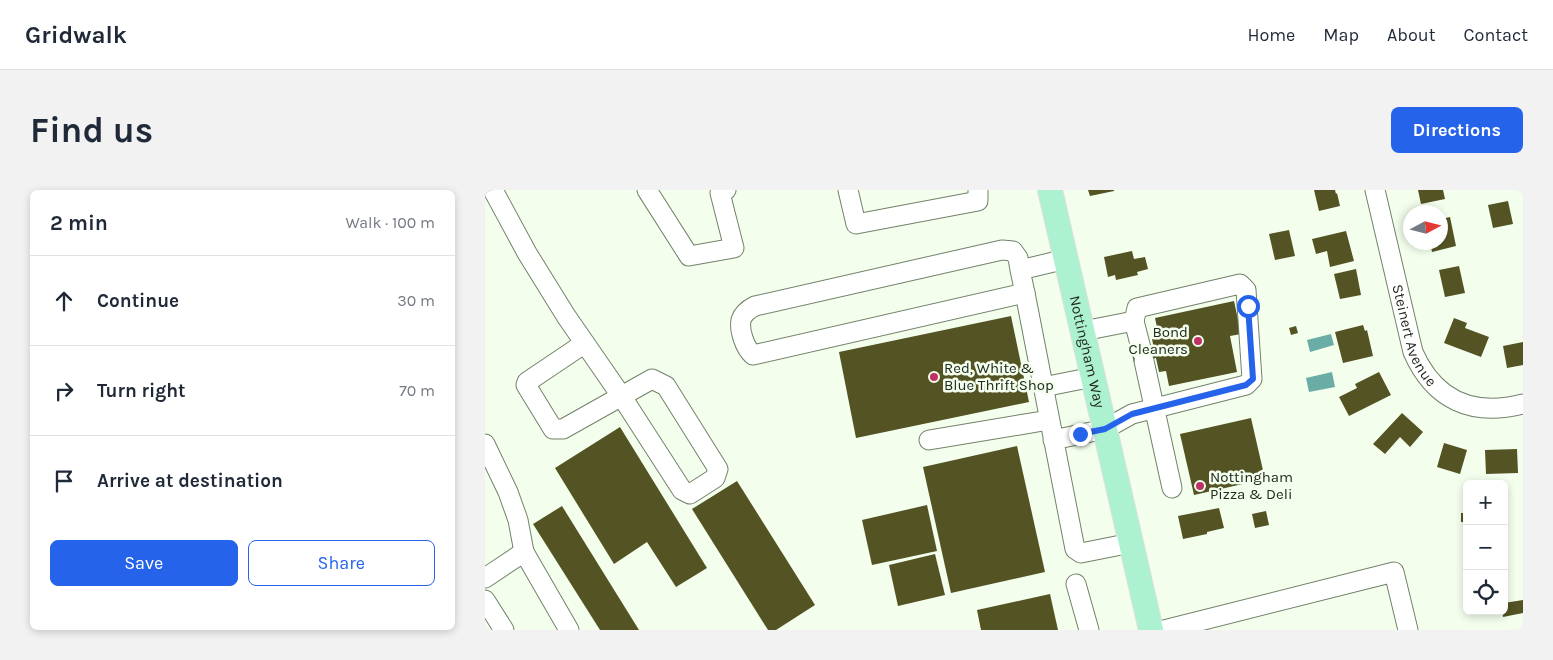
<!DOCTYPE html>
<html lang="en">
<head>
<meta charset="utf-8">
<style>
	body { margin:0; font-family:Karla,sans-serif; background:#f2f2f3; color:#1f2937 }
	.controls { position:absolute; right:15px; bottom:15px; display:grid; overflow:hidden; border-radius:8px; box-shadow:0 2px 8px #0003 }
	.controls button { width:45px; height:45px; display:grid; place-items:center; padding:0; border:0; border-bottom:1px solid #e0e1e3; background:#fff; color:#1f2937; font:25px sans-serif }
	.compass { position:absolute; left:918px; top:15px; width:45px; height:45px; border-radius:50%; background:#fff; box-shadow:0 2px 8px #0003; rotate:83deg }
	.stop { position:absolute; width:15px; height:15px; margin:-11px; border:4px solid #2563eb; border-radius:50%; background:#fff }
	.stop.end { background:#2563eb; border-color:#fff; box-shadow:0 1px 5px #0008 }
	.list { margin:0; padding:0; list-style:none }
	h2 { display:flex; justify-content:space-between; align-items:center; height:65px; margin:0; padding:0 20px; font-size:21px }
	h2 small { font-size:16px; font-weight:400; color:#747a83 }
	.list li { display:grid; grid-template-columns:32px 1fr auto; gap:15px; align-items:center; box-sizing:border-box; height:90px; padding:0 20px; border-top:1px solid #e0e1e3 }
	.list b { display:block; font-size:19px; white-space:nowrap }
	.list em { font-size:16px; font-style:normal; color:#747a83 }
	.actions { display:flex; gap:10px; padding:15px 20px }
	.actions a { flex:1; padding:11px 0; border:1px solid #2563eb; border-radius:8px; text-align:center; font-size:18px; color:#2563eb }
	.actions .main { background:#2563eb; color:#fff }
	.icon { flex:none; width:28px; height:28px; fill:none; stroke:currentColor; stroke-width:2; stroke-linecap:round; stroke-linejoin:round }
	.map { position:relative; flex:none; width:1038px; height:440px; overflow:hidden; border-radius:8px }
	header { display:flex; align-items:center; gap:30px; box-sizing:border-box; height:70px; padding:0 25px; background:#fff; border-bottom:1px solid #e0e1e3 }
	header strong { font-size:24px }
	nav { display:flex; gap:28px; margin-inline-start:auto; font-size:18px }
	.intro { display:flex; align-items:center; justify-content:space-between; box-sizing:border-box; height:120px; padding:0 30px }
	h1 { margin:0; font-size:35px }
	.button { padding:12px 22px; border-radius:8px; background:#2563eb; color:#fff; font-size:18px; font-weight:700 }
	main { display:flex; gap:30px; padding:0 30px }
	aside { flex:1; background:#fff; border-radius:8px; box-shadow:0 2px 8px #0003 }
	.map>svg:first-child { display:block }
</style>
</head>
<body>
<header>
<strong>Gridwalk</strong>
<nav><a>Home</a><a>Map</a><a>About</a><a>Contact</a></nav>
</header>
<div class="intro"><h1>Find us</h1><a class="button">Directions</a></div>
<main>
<aside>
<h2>2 min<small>Walk · 100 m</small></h2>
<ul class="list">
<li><svg class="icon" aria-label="ahead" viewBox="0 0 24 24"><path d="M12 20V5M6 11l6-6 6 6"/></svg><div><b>Continue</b></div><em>30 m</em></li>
<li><svg class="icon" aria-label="right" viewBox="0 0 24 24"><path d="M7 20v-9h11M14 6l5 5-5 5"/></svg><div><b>Turn right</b></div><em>70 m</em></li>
<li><svg class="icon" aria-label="arrive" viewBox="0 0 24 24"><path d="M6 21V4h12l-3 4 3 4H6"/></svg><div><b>Arrive at destination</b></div></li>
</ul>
<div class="actions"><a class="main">Save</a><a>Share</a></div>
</aside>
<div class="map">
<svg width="1038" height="440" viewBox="0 0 1038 440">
	<rect width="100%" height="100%" fill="#f3feed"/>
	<g fill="#6aaca6">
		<path d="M846 144 849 155 825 162 822 150Z"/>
		<path d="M847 182 850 197 824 202 821 188Z"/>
	</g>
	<g fill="#535323">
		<path d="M603 0H629V1L605 6Z"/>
		<path d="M829 0H850L851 4 852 3 855 16 834 21Z"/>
		<path d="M933 0H958L960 9 936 14Z"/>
		<path d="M1023 11 1028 34 1008 38 1003 15Z"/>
		<path d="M965 27 971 56 947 62 945 52H956V29Z"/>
		<path d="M804 40 810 66 790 70 784 44Z"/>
		<path d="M861 41 869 71 845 77 842 61 831 64 827 49Z"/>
		<path d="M647 61 649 69 660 67 663 79 652 82 653 85 631 90 630 85 623 87 619 67Z"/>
		<path d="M974 76 980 103 960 107 954 80Z"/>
		<path d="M871 79 876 105 855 109 849 84Z"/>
		<path d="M749 111 756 144 745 146 752 182 684 196 681 181 674 182 671 168 649 173 647 164 669 159 667 149 674 147 670 128Z"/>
		<path d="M526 126 544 212 371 248 354 162Z"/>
		<path d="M969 128 982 133 980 138 1004 147 996 167 959 153Z"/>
		<path d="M878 135 880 141 882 140 888 166 858 173 850 142Z"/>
		<path d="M811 136 813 143 806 145 804 138Z"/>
		<path d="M1038 152V175L1022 178 1018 156Z"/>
		<path d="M894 182 906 205 864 226 854 207 872 198 870 194Z"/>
		<path d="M917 223 938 242 925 257 915 247 900 264 888 254Z"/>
		<path d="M766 228 780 289 709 305 695 244Z"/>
		<path d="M135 237 222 378 191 397 162 352 129 374 70 278Z"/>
		<path d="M959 253 982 260 975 284 952 277Z"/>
		<path d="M532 256 560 382 466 403 438 277Z"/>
		<path d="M1032 259 1033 283 1001 284 1000 260Z"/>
		<path d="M252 291 330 415 291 440H283L207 319Z"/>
		<path d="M442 315 452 361 387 375 377 330Z"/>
		<path d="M77 316 154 440H115L48 334Z"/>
		<path d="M734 318 739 338 722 342V344L698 349 693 326Z"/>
		<path d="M781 321 784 335 770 338 767 324Z"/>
		<rect x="976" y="323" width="6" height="9"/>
		<path d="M450 364 460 405 413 416 404 375Z"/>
		<path d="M565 404 573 440H496L492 420Z"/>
		<path d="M1038 410V423L1018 427 1017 421H1019V413Z"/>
	</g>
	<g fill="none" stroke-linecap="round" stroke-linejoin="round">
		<g stroke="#72826a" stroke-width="21">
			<g id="minor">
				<path d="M8 0 42 63 81 126 137 207 197 300 205 304 230 288 233 279 181 196 167 189 78 239H68L41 195 42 192 100 153"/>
				<path d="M162 0 204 66 249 58 235 3 241 0"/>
				<path d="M363 0 371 34 493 11V0"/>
				<path id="s1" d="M890 0 928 162C949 210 987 227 1038 214"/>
				<path d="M535 80 540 103 268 165C260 158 254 141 256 130 258 124 264 119 270 116L517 60 528 61 533 68 535 80 581 69"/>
				<path d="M540 103 590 359 596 363 646 353"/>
				<path d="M598 141 649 131 657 162"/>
				<path d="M659 171 687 298"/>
				<path d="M558 197 608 187"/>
				<path d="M444 250 564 230"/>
				<path d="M568 250 620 239 647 224 761 195 767 189 761 100 755 94 652 118 649 131"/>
				<path d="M0 254 23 302 33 330 39 362"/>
				<path d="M0 388 39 362 84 440"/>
				<path d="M591 394 604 440"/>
				<path d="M0 410 19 440"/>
				<path d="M679 440 909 382 923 440"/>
			</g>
		</g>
		<g stroke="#e0e1e0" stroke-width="26">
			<g id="major">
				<path id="s2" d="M565 0 666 440"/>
			</g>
		</g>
		<use href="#minor" stroke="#fff" stroke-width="19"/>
		<use href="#major" stroke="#acf1d0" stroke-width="24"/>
	</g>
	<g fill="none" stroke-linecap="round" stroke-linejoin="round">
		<path stroke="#2563eb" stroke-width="6" d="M595 244 620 239 647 224 761 195 768 189 763 116"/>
	</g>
	<g fill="#bd3164" stroke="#f3feed" stroke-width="2">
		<circle cx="713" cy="151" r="5"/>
		<circle cx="449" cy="187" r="5"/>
		<circle cx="715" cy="296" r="5"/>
	</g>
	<g text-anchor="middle" stroke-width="5" stroke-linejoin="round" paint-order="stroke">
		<g font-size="15" fill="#22291f" stroke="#f3feed" text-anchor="start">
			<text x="703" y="147" text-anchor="end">Bond<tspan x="703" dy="17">Cleaners</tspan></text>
			<text x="459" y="183">Red, White &amp;<tspan x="459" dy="17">Blue Thrift Shop</tspan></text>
			<text x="725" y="292">Nottingham<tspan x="725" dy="17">Pizza &amp; Deli</tspan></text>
		</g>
		<g font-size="15" fill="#22291f" stroke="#f3feed">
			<text dy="5" stroke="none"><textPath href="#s1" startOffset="151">Steinert Avenue</textPath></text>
			<text dy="5" stroke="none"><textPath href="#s2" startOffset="166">Nottingham Way</textPath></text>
		</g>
	</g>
</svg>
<div class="controls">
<button>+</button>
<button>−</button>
<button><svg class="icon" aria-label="locate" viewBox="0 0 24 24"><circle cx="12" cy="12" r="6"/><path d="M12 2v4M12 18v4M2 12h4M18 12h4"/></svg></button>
</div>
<svg class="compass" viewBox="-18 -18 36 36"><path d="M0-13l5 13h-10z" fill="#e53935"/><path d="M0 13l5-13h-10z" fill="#747a83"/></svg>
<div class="stop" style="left:763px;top:116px"></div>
<div class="stop end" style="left:595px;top:244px"></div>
</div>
</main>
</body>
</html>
